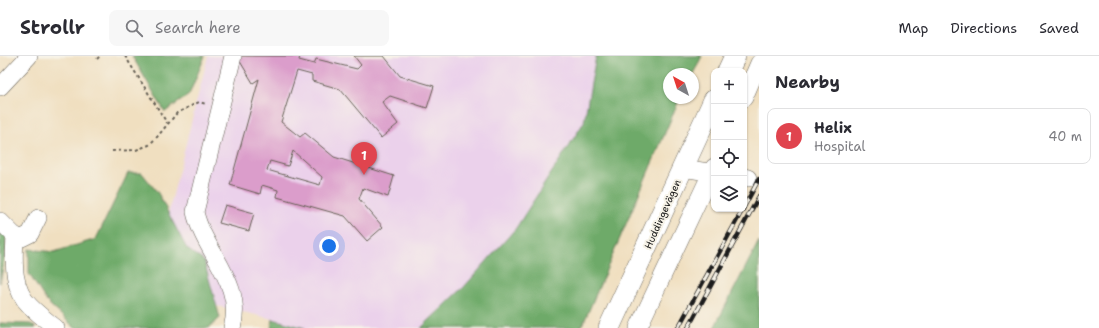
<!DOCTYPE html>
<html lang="en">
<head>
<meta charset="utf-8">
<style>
	body { margin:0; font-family:"Shantell Sans",sans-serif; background:#f7f7f7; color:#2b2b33 }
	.controls { position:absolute; right:12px; top:12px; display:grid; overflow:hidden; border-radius:8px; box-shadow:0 1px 3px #0004 }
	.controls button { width:36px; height:36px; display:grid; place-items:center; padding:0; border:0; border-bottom:1px solid #e1e1e2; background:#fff; color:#2b2b33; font:20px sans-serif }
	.compass { position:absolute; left:663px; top:12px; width:36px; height:36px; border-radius:50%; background:#fff; box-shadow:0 1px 3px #0004; rotate:321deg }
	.you { position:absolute; left:329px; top:190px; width:14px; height:14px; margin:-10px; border:3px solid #fff; border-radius:50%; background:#1a73e8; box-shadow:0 0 0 6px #1a73e833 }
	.badge { display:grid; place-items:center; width:26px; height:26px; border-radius:50%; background:#b5179e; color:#fff; font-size:13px; font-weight:700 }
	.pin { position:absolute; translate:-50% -33px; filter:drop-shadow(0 1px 2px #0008) }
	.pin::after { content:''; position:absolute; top:21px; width:14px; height:12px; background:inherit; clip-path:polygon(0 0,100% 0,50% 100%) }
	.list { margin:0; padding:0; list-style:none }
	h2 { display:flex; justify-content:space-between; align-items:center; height:52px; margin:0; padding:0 16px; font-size:17px }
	h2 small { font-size:13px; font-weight:400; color:#7c7c81 }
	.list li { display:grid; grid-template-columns:26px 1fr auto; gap:12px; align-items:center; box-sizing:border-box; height:56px; margin:0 8px 8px; padding:0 8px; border:1px solid #e1e1e2; border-radius:8px }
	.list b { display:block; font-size:15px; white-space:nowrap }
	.list p { margin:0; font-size:13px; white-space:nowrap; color:#7c7c81 }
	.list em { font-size:13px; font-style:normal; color:#7c7c81 }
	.icon { flex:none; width:22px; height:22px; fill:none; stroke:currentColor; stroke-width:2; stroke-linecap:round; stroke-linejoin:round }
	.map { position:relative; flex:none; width:759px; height:272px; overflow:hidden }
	header { display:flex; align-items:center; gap:24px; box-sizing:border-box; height:56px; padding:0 20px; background:#fff; border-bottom:1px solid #e1e1e2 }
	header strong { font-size:19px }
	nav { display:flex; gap:22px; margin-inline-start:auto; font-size:14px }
	.search { width:280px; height:36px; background:#f7f7f7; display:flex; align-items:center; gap:10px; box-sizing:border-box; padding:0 14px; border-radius:8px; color:#7c7c81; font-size:15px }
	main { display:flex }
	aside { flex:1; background:#fff }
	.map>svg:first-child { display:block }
</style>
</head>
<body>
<header>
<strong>Strollr</strong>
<div class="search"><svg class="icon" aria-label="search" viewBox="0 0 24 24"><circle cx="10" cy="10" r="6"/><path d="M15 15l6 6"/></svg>Search here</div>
<nav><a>Map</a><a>Directions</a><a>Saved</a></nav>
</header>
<main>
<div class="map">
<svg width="759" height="272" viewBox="0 0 759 272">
	<rect width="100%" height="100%" fill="#f7f3e8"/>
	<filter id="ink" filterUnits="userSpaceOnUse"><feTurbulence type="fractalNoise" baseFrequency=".025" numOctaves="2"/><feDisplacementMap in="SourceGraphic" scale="8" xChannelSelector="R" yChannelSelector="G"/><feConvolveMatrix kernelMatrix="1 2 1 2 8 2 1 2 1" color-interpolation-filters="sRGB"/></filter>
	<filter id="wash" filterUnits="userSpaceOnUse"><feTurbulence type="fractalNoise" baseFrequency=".012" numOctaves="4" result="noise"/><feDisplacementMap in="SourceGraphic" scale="16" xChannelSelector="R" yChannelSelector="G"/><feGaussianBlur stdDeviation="0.9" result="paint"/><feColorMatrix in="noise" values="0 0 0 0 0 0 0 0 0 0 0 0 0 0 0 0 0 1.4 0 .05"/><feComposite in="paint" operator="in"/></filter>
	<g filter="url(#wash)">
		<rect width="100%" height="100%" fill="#f0dfc0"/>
		<path fill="#ebd1eb" d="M208 0H596L584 66 516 172 464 231 421 272H305L273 263 149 234Z"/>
		<g fill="#6eaa69" stroke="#456342">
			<path d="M132 0H205L189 39 165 56Z"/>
			<path d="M596 0H702L693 18H669V42H680L584 266 579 272H421L464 231 516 172 584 66Z"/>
			<path d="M128 117H142L158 137 187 193 204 205 220 262 209 272H75L47 246 29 218V193L54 196 96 183Z"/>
			<path d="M0 174 6 179V194L0 227Z"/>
			<path d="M759 185V272H714Z"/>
			<path d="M273 263 305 272H271Z"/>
			<path d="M0 267 31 268 36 272H0Z"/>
		</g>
		<g id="blocks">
			<g fill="#db9dcb" fill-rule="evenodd">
				<path d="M241 0H300L299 4 314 8 316 3 357 13 361 9 354 0H384L400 20 434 30 427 52 390 40 382 46 398 68 381 82 340 33 312 25V19L297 15 281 66 300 81 305 77 334 101 394 120 388 141 363 132 359 143 383 171 367 185 345 160 277 141 278 134 262 129 260 138 230 129 259 23 253 27 238 2ZM293 95 322 121 320 129 267 114 270 105 288 110Z"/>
				<path d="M225 149 254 157 249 175 219 167Z"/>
			</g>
		</g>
	</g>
	<g filter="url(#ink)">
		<use href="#blocks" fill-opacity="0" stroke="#666055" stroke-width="1"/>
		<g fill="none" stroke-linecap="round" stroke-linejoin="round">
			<g stroke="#666055" stroke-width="18">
				<g id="minor">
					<path d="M0 31 29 0"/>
					<path d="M744 42 759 7"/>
					<path d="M683 112 714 117"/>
					<path d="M744 121 748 122"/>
					<path d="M0 165 15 180C14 203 11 232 30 250 38 258 47 265 56 272"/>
					<path d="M15 180 22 182 30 178 38 162"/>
					<path d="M232 272C245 228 204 196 195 156L233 0"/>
					<path d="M638 272 714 111"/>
				</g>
			</g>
			<g stroke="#666055" stroke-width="22">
				<g id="major">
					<path d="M728 15 735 0"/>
					<path d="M609 272 714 44"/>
				</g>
			</g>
			<g stroke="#666055" stroke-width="2" stroke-dasharray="3 3" stroke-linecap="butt">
				<path d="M125 0 167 67"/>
				<path d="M97 3 100 0"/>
				<path d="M112 95 136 94 149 89 157 81 177 57 199 46 206 48"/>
			</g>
			<use href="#minor" stroke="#fff" stroke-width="17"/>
			<use href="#major" stroke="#fff" stroke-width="21"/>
			<g stroke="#1c1c1c" stroke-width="4.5">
				<g id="rail">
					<path d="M744 151 759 123"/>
					<path d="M678 272 743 153"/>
					<path d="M688 272 759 140"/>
				</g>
			</g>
			<use href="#rail" stroke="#f7f3e8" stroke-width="3" stroke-dasharray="9" stroke-linecap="butt"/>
		</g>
	</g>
	<g text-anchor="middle" stroke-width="4" stroke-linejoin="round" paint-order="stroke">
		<g font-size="10" fill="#1c1c1c" stroke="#f7f3e8">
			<text transform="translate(662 158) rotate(-66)" y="4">Huddingevägen</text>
		</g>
	</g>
</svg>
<div class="controls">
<button>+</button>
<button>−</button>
<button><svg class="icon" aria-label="locate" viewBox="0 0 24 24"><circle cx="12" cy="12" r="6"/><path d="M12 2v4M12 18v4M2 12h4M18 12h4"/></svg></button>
<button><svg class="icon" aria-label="layers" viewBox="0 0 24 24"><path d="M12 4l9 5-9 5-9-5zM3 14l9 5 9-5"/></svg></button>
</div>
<svg class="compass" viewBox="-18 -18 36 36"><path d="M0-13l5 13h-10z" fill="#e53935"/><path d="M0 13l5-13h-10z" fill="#7c7c81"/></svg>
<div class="you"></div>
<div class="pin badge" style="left:364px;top:119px;background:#e0444e">1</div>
</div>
<aside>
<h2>Nearby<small></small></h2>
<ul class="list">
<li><span class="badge" style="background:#e0444e">1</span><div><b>Helix</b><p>Hospital</p></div><em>40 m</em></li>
</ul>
</aside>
</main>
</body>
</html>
